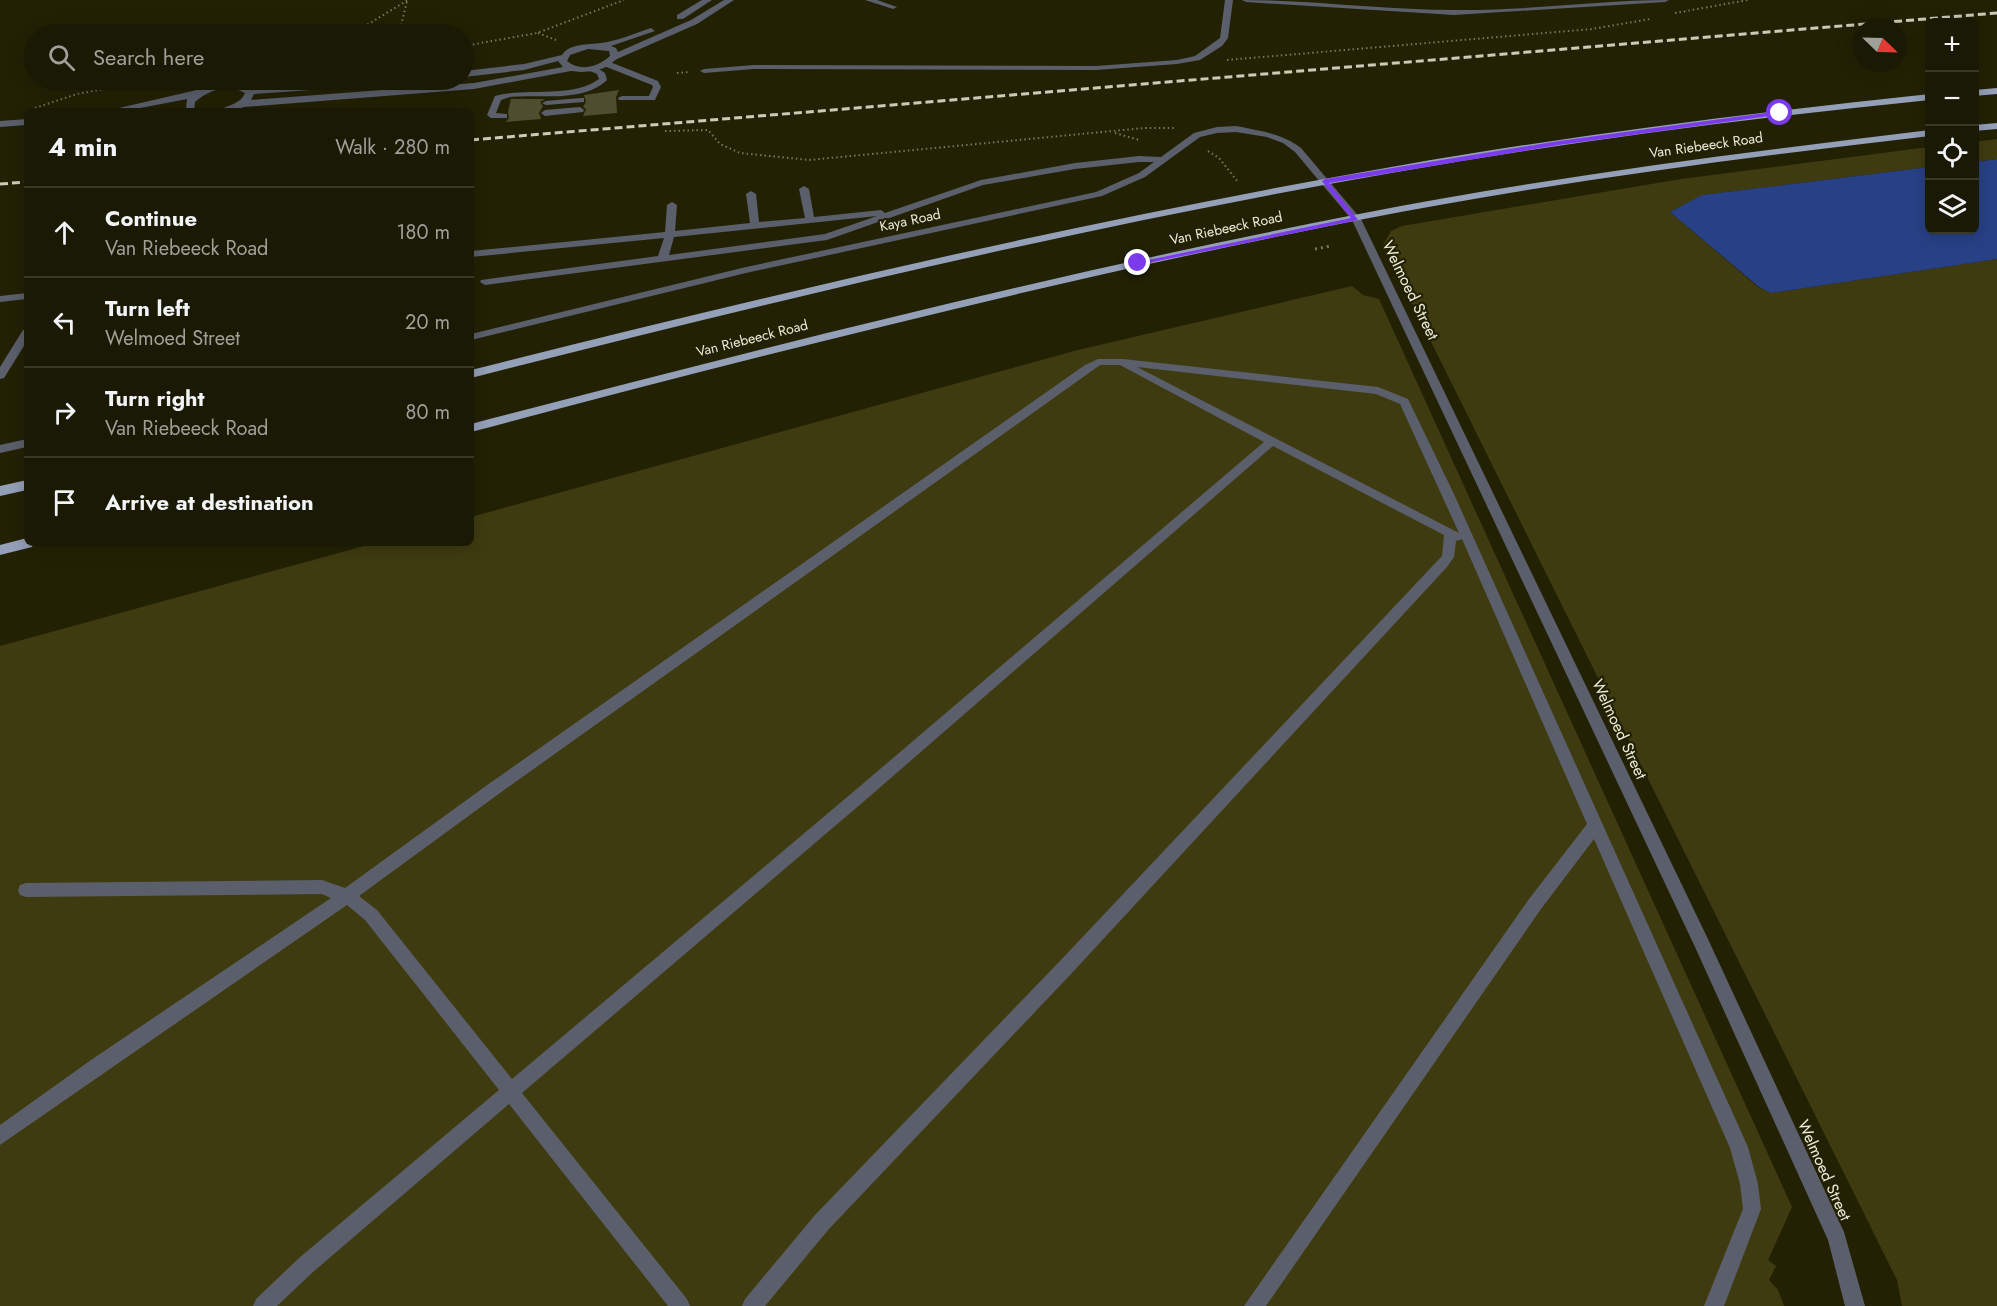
<!DOCTYPE html>
<html lang="en">
<head>
<meta charset="utf-8">
<style>
	body { margin:0; font-family:Jost,sans-serif; background:#23220d; color:#f1f3f6 }
	.controls { position:absolute; right:18px; top:18px; display:grid; overflow:hidden; border-radius:9px; box-shadow:0 3px 15px #0003 }
	.controls button { width:54px; height:54px; display:grid; place-items:center; padding:0; border:0; border-bottom:2px solid #383825; background:#1a1903; color:#f1f3f6; font:30px sans-serif }
	.compass { position:absolute; left:1853px; top:18px; width:54px; height:54px; border-radius:50%; background:#1a1903; box-shadow:0 3px 15px #0003; rotate:113deg }
	.stop { position:absolute; width:18px; height:18px; margin:-14px; border:4px solid #7c3aed; border-radius:50%; background:#fff }
	.stop.end { background:#7c3aed; border-color:#fff; box-shadow:0 2px 6px #0008 }
	.list { margin:0; padding:0; list-style:none }
	h2 { display:flex; justify-content:space-between; align-items:center; height:78px; margin:0; padding:0 24px; font-size:26px }
	h2 small { font-size:20px; font-weight:400; color:#9fa09a }
	.list li { display:grid; grid-template-columns:39px 1fr auto; gap:18px; align-items:center; box-sizing:border-box; height:90px; padding:0 24px; border-top:2px solid #383825 }
	.list b { display:block; font-size:22px; white-space:nowrap }
	.list p { margin:0; font-size:20px; white-space:nowrap; color:#9fa09a }
	.list em { font-size:20px; font-style:normal; color:#9fa09a }
	.icon { flex:none; width:33px; height:33px; fill:none; stroke:currentColor; stroke-width:2; stroke-linecap:round; stroke-linejoin:round }
	.map { position:relative; flex:none; width:1997px; height:1306px; overflow:hidden }
	.search { position:absolute; background:#1a1903; box-shadow:0 3px 15px #0003; left:24px; top:24px; width:450px; height:66px; display:flex; align-items:center; gap:15px; box-sizing:border-box; padding:0 21px; border-radius:33px; color:#9fa09a; font-size:22px }
	.panel { position:absolute; background:#1a1903; box-shadow:0 3px 15px #0003; left:24px; top:108px; width:450px; height:438px; border-radius:9px }
	.map>svg:first-child { display:block }
</style>
</head>
<body>
<div class="map">
<svg width="1997" height="1306" viewBox="0 0 1997 1306">
	<rect width="100%" height="100%" fill="#232104"/>
	<g fill="#3f3b10">
		<path d="M1997 139V159L1975 162 1974 142Z"/>
		<path d="M1929 147V167L1703 195 1670 212 1758 287 1771 293 1997 259V1306H1902L1897 1280 1383 245 1391 231 1402 226 1681 179Z"/>
		<path d="M1352 286 1363 295 1379 299 1792 1207 1768 1260 1776 1266 1769 1280 1778 1290 1784 1306H0V646L375 543H471V517L1078 350Z"/>
	</g>
	<path fill="#284186" d="M1997 159V259L1771 293 1759 287 1670 212 1702 195 1929 167 1930 230H1974L1975 162Z"/>
	<g fill="#4f4d30">
		<path d="M619 90 616 97 617 113 583 116 586 109 583 107 586 102 584 95Z"/>
		<path d="M511 99H545L540 102 543 106 539 113 541 119 506 122 509 118 508 112Z"/>
	</g>
	<g fill="none" stroke-linecap="round" stroke-linejoin="round">
		<g stroke="#78765e" stroke-width="2" stroke-dasharray="1.5 3" stroke-linecap="butt">
			<path d="M1675 13 1748 0"/>
			<path d="M538 33 556 40"/>
			<path d="M352 34 408 0"/>
			<path d="M399 34 407 1"/>
			<path d="M464 46 537 33 624 0"/>
			<path d="M1227 60 1592 29 1650 19"/>
			<path d="M677 73 689 72"/>
			<path d="M35 108 77 94 152 80"/>
			<path d="M665 131 708 130 720 144 740 153 809 160 1144 128H1175"/>
			<path d="M1115 133 1139 140"/>
			<path d="M1208 151 1219 158 1238 182"/>
		</g>
		<path stroke="#78765e" stroke-width="3" stroke-dasharray="2 4" stroke-linecap="butt" d="M1315 249 1331 246"/>
		<g fill="#5a5f6b" fill-rule="evenodd">
			<path d="M865 0H877L897 7 893 9Z"/>
			<path d="M1225 0H1233L1228 38 1222 46 1200 60 1177 64 1096 70 754 69 704 73 700 71 704 69 754 65 1096 66 1177 60 1195 56 1220 38Z"/>
			<path d="M604 62H610L658 81 661 87 655 100H619L618 98 622 96H649L653 87 652 85 604 66Z"/>
			<path d="M590 67H596L605 73 607 80C583 103 541 94 510 97L501 100 496 113 507 114V118H491L487 115 495 96C528 87 572 99 599 79L597 74 590 71Z"/>
			<path d="M581 98H584V102L546 105 542 103 546 101Z"/>
			<path d="M580 107 584 110 583 112 545 116 541 113 545 110Z"/>
			<path d="M1236 126C1260 131 1281 133 1301 148L1361 219 1707 937 1844 1232 1865 1306H1845L1828 1240 1695 947 1352 220 1295 152 1283 143 1267 137 1236 132 1217 133 1200 137 1145 177 1102 196 746 273 471 340V334L746 267 1096 192 1139 173 1154 162H1139L1075 169 983 185 827 240 485 285 480 282 481 280 658 256 664 238 471 257V251L665 232 667 205 672 202 677 205 675 231 750 223 746 194 751 191 756 194 759 222 805 218 799 189 804 186 809 189 814 217 881 210 885 213 981 180 1075 163 1139 156 1161 157 1194 133 1217 127ZM877 216 825 234 669 255 674 237Z"/>
			<path d="M27 293V299L0 302V296Z"/>
			<path d="M27 329V341L4 378 0 379V367L23 330Z"/>
			<path d="M1098 359H1123L1378 387 1408 399 1453 492 1748 1147 1758 1184 1761 1209 1724 1306H1704L1743 1209 1740 1184 1730 1148 1594 839 1541 909 1266 1306H1244L1529 899 1587 824 1462 539 1456 541 1454 557 1447 567 1071 974 829 1229 765 1306H742L745 1299 815 1215 1059 962 1442 556 1444 535 1273 446 869 797 522 1093 687 1299 690 1306H668L509 1104 313 1272 277 1306H253L256 1299 299 1258 499 1090 365 920 347 905 0 1145V1125L91 1060 331 898 322 894 26 897 20 895 18 890 20 885 26 883 322 880 345 888 490 783 1085 365ZM1100 365H1120L1264 442 859 787 512 1079 377 910 359 896 500 793ZM1137 367 1376 394 1400 404 1459 533Z"/>
			<path d="M27 439V447L0 453V445Z"/>
		</g>
		<g fill="#5a5f6b" fill-rule="evenodd">
			<path d="M702 0H712L683 19H677V15Z"/>
			<path d="M724 0H734L697 24 617 59 606 67 596 71 581 72 571 71 474 89 244 107 234 111H219C228 104 240 105 245 93 229 83 208 90 195 102L194 111 186 109 187 99 125 111H106L227 83 252 89 382 80H417L412 83 254 94 251 100 474 83 563 67 558 61 524 70 464 77V71L524 64 562 55C570 43 588 45 601 43 618 41 635 33 651 28L655 31 611 46 616 48 618 52 691 20ZM588 49 609 51 610 56C598 67 580 72 567 61L570 55Z"/>
			<path d="M1242 0C1313 0 1384 10 1456 10 1527 11 1598 0 1669 0L1665 2 1454 15 1246 2Z"/>
			<path d="M27 119V125L0 127V121Z"/>
		</g>
		<g fill="#949fb8" fill-rule="evenodd">
			<path d="M1997 88V94L1974 96V90Z"/>
			<path d="M1930 94V100C1751 118 1573 141 1397 172 1085 226 777 300 471 378V370C778 293 1085 220 1397 166 1573 135 1751 113 1930 94Z"/>
			<path d="M1997 123V129L1974 131V125Z"/>
			<path d="M1930 130V136C1739 158 1548 183 1359 220 1060 279 765 354 471 432V424C766 347 1061 272 1359 214 1548 177 1739 153 1930 130Z"/>
			<path d="M27 480V490L0 496V486Z"/>
			<path d="M27 538V543H34L32 547 0 555V545Z"/>
		</g>
		<g stroke="#cccbb8" stroke-width="3" stroke-dasharray="8 4" stroke-linecap="butt">
			<path d="M471 140 1997 13"/>
			<path d="M0 184 27 182"/>
		</g>
	</g>
	<path fill="#7c3aed" d="M1780 111 1783 114 1559 145 1329 183 1358 220 1138 265 1134 263 1351 218 1322 181 1325 179 1559 141Z"/>
	<g text-anchor="middle" stroke-width="4.5" stroke-linejoin="round" paint-order="stroke">
		<g font-size="14" fill="#ecebda" stroke="#232104">
			<text transform="translate(1706 145) rotate(-8)" y="5">Van Riebeeck Road</text>
			<text transform="translate(910 220) rotate(-12)" y="5">Kaya Road</text>
			<text transform="translate(1226 228) rotate(-12)" y="5">Van Riebeeck Road</text>
			<text transform="translate(752 338) rotate(-14)" y="5">Van Riebeeck Road</text>
		</g>
		<g font-size="16" fill="#ecebda" stroke="#232104">
			<text transform="translate(1411 290) rotate(64)" y="6">Welmoed Street</text>
			<text transform="translate(1620 729) rotate(65)" y="6">Welmoed Street</text>
			<text transform="translate(1825 1170) rotate(66)" y="6">Welmoed Street</text>
		</g>
	</g>
</svg>
<div class="controls">
<button>+</button>
<button>−</button>
<button><svg class="icon" aria-label="locate" viewBox="0 0 24 24"><circle cx="12" cy="12" r="6"/><path d="M12 2v4M12 18v4M2 12h4M18 12h4"/></svg></button>
<button><svg class="icon" aria-label="layers" viewBox="0 0 24 24"><path d="M12 4l9 5-9 5-9-5zM3 14l9 5 9-5"/></svg></button>
</div>
<svg class="compass" viewBox="-18 -18 36 36"><path d="M0-13l5 13h-10z" fill="#e53935"/><path d="M0 13l5-13h-10z" fill="#9fa09a"/></svg>
<div class="stop" style="left:1780px;top:113px"></div>
<div class="stop end" style="left:1138px;top:263px"></div>
<div class="search"><svg class="icon" aria-label="search" viewBox="0 0 24 24"><circle cx="10" cy="10" r="6"/><path d="M15 15l6 6"/></svg>Search here</div>
<section class="panel">
<h2>4 min<small>Walk · 280 m</small></h2>
<ul class="list">
<li><svg class="icon" aria-label="ahead" viewBox="0 0 24 24"><path d="M12 20V5M6 11l6-6 6 6"/></svg><div><b>Continue</b><p>Van Riebeeck Road</p></div><em>180 m</em></li>
<li><svg class="icon" aria-label="left" viewBox="0 0 24 24"><path d="M17 20v-9H6M10 6l-5 5 5 5"/></svg><div><b>Turn left</b><p>Welmoed Street</p></div><em>20 m</em></li>
<li><svg class="icon" aria-label="right" viewBox="0 0 24 24"><path d="M7 20v-9h11M14 6l5 5-5 5"/></svg><div><b>Turn right</b><p>Van Riebeeck Road</p></div><em>80 m</em></li>
<li><svg class="icon" aria-label="arrive" viewBox="0 0 24 24"><path d="M6 21V4h12l-3 4 3 4H6"/></svg><div><b>Arrive at destination</b></div></li>
</ul>
</section>
</div>
</body>
</html>
